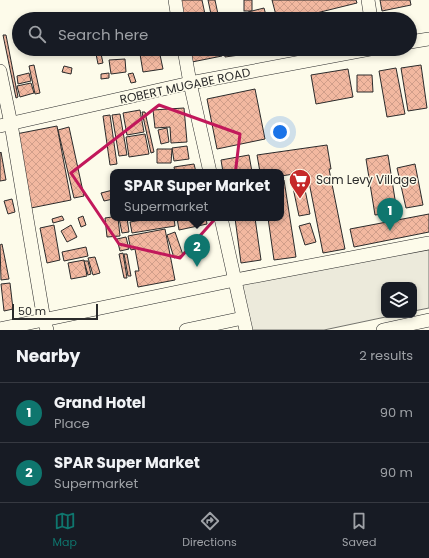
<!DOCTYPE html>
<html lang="en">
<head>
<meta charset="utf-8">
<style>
	body { margin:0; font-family:Poppins,sans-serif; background:#20242c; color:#f1f3f6 }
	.controls { position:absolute; right:12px; bottom:12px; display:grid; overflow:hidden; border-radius:8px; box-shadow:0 2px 6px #0003 }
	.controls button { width:36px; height:36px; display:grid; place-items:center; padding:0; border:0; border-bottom:1px solid #363941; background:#171b24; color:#f1f3f6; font:20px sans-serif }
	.scale { position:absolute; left:12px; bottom:10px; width:86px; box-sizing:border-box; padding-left:4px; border:2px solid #2b2b2b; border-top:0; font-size:11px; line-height:14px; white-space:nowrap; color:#2b2b2b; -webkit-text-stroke:3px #fdfbea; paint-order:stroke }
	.you { position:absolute; left:280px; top:132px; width:14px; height:14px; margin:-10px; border:3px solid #fff; border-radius:50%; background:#1a73e8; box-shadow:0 0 0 6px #1a73e833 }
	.badge { display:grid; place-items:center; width:26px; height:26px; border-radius:50%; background:#0f766e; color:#fff; font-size:13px; font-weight:700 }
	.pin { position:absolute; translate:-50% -33px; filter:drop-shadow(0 1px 2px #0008) }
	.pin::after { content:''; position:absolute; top:21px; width:14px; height:12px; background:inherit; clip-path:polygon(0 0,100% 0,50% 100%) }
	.popup { position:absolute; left:110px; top:169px; width:174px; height:52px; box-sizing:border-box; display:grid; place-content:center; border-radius:8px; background:#171b24; filter:drop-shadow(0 1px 3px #0005); font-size:13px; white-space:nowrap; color:#9ea1a6 }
	.popup b { font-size:15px; color:#f1f3f6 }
	.popup::after { content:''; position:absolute; left:50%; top:100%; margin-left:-8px; border:8px solid transparent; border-top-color:#171b24 }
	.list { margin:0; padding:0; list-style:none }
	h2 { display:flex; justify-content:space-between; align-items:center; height:52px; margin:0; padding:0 16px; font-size:17px }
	h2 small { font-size:13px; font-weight:400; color:#9ea1a6 }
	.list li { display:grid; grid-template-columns:26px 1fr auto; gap:12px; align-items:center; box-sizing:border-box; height:60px; padding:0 16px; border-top:1px solid #363941 }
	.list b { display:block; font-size:15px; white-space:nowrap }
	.list p { margin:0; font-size:13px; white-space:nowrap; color:#9ea1a6 }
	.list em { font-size:13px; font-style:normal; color:#9ea1a6 }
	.icon { flex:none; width:22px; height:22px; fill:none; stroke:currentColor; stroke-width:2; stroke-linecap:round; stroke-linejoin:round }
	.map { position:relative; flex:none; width:429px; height:330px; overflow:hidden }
	.search { position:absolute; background:#171b24; box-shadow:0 2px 6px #0003; left:12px; right:12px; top:12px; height:44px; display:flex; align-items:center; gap:10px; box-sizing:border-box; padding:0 14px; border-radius:22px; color:#9ea1a6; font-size:15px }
	.sheet { height:172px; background:#171b24 }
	nav { display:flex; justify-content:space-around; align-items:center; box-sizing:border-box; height:56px; border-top:1px solid #363941; background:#171b24; font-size:11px; color:#9ea1a6 }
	nav a { display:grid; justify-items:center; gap:2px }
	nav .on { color:#0f766e }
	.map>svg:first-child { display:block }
</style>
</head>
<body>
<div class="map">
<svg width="429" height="330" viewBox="0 0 429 330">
	<defs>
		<pattern id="building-cross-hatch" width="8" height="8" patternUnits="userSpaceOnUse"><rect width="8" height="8" fill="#f2b8a0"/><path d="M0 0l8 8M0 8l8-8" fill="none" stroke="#d09e8a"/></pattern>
	</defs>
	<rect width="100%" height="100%" fill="#fdfbea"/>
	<path fill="#eceadb" stroke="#74746e" d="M429 248V308L414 311V285H384V315H395L324 330H250L241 283Z"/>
	<g fill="url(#building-cross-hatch)" stroke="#2b2b2b">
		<path d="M179 0H202L206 19H183Z"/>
		<path d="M208 0H215L219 19H212Z"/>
		<rect x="244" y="0" width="8" height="11"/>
		<path d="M272 0H356L357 3 292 19H277Z"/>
		<path d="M380 0H410L411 5 382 11Z"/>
		<path d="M264 8 267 19H249L248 12Z"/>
		<path d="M3 35H6L18 97 16 98Z"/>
		<path d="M95 49H100L103 63 98 64Z"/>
		<path d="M189 49H220L222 56 192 62Z"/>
		<path d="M224 49H253L254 53 225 57Z"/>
		<path d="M159 50 163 69 143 72 140 54Z"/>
		<path d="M125 59 126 72 111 74 109 60Z"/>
		<path d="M34 65 40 93 35 94 29 66Z"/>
		<path d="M421 65 427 108 408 111 401 68Z"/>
		<path d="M64 66 72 68 71 74 62 72Z"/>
		<path d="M396 68 405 114 387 117 379 71Z"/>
		<path d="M348 69 353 97 316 104 311 75Z"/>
		<path d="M29 73 31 81 18 84 17 76Z"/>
		<path d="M109 73V78L101 79V74Z"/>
		<path d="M133 73 136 82 131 83 128 74Z"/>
		<path d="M357 75H372L373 92H357Z"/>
		<path d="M31 83 34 93 20 97 17 86Z"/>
		<path d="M255 89 265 139 217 149 207 99Z"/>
		<path d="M184 108 187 142 171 143 170 127 155 128 153 110Z"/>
		<path d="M140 110 144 132 127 135 123 113Z"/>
		<path d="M142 112H145L154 152 151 153Z"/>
		<path d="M120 114 127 155 119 156 112 115Z"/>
		<path d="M110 115 117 164 110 165 103 116Z"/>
		<path d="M57 126 71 200 31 208 16 134Z"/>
		<path d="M69 127 84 196 74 198 58 130Z"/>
		<path d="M167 128 169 142 161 144 158 130Z"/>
		<path d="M145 134 149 154 129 157 126 137Z"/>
		<path d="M327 145 331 169H329L345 249 323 253 307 172 281 176V172H260L257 155Z"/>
		<path d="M187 146 189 159 174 161 172 148Z"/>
		<path d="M157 149H172L171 163H157Z"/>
		<path d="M1 152 6 180 0 181V153Z"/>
		<path d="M249 155 252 172H223L221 160Z"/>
		<path d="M388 155 397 212 375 215 366 159Z"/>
		<path d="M194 164 196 172H175L174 167Z"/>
		<path d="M415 164 423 205 406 208 397 168Z"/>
		<path d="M284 180 296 257 274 260 268 218H281V181Z"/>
		<path d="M303 180 310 214 299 216 292 183Z"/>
		<path d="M113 190V199L104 201 101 193Z"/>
		<path d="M12 199 15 212 8 214 4 201Z"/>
		<path d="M111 210H113V218H118L120 236 107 237 105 218 112 217Z"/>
		<path d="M429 214V232L354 247 350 229Z"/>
		<path d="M62 216 64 220 53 223 52 219Z"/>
		<path d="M83 216 86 225 81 227 78 218Z"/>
		<path d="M119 218H127L129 232 122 233Z"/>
		<path d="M153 218H174L175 226 132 233 130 222Z"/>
		<path d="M177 218H206L207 224 179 230Z"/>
		<path d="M235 218H255L261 260 241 263Z"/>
		<path d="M310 223 316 242 305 245 299 226Z"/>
		<path d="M54 225 60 260 47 263 40 228Z"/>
		<path d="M71 225 77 237 67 242 61 231Z"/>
		<path d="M165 229 175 280 138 287 135 271H139L135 249 131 250 128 236Z"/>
		<path d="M175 232 183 255 174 258 167 235Z"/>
		<path d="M126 237 129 249 120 251 117 239Z"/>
		<path d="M2 244 9 279 1 280 0 245Z"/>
		<path d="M86 247 88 256 64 261 62 252Z"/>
		<path d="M123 253 127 278H124L119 254Z"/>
		<path d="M124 254H127L131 276H128Z"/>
		<path d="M95 257 100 273 93 275 88 258Z"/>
		<path d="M84 260 87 276 71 279 68 263Z"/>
		<path d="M84 261H88L91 274 88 275Z"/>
		<path d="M10 283 13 309 4 311 1 284Z"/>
	</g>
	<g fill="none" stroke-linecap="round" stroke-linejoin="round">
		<g stroke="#2b2b2b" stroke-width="14">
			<g id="minor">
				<path d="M175 0 178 19"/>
				<path d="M368 0 371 19"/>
				<path d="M410 42 429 39"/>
				<path d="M184 49 190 83 210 172"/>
				<path d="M0 71 11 124 44 320 47 330"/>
				<path d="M0 126 190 83 370 49"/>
				<path d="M221 218 246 330"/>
				<path d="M0 329 235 280 429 243"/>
				<path d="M186 330 243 318"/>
				<path d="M383 330 429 320"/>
			</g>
		</g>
		<use href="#minor" stroke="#fdfbea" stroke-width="13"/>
	</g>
	<path fill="none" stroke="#c2185b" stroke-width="3" stroke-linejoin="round" d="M159 105 240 134 232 200 180 258 119 244 71 173Z"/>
	<defs>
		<g id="supermarket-pin" transform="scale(1.15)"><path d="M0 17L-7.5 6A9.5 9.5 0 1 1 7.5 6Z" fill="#c62828" stroke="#fdfbea"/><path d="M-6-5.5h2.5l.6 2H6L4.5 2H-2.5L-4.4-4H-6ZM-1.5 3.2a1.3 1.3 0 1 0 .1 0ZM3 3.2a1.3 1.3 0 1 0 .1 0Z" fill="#fff"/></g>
	</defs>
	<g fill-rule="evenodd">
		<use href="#supermarket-pin" x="300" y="180"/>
	</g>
	<g text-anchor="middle" stroke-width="3" stroke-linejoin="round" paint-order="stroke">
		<g font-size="12" fill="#2b2b2b" stroke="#fdfbea">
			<text transform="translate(185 86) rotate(-12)" y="4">ROBERT MUGABE ROAD</text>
		</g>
		<g font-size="12" fill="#2b2b2b" stroke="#fdfbea" text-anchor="start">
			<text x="316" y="184">Sam Levy Village</text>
		</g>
	</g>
</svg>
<div class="controls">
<button><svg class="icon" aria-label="layers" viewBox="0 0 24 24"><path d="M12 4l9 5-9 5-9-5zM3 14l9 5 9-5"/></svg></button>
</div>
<div class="scale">50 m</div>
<div class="you"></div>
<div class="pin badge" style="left:390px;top:231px">1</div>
<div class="pin badge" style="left:197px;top:267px">2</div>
<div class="popup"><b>SPAR Super Market</b>Supermarket</div>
<div class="search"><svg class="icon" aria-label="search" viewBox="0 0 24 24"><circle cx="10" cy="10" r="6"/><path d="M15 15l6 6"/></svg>Search here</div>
</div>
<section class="sheet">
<h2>Nearby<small>2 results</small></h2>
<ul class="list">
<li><span class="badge">1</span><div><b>Grand Hotel</b><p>Place</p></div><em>90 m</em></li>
<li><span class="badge">2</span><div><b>SPAR Super Market</b><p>Supermarket</p></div><em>90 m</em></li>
</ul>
</section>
<nav>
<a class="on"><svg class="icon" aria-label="map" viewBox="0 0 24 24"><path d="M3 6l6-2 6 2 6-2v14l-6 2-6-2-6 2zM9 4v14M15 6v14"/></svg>Map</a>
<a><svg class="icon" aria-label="directions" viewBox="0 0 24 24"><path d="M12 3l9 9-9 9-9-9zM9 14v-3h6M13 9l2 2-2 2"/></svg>Directions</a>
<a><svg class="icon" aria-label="saved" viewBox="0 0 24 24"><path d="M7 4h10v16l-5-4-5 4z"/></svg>Saved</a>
</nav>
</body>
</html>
